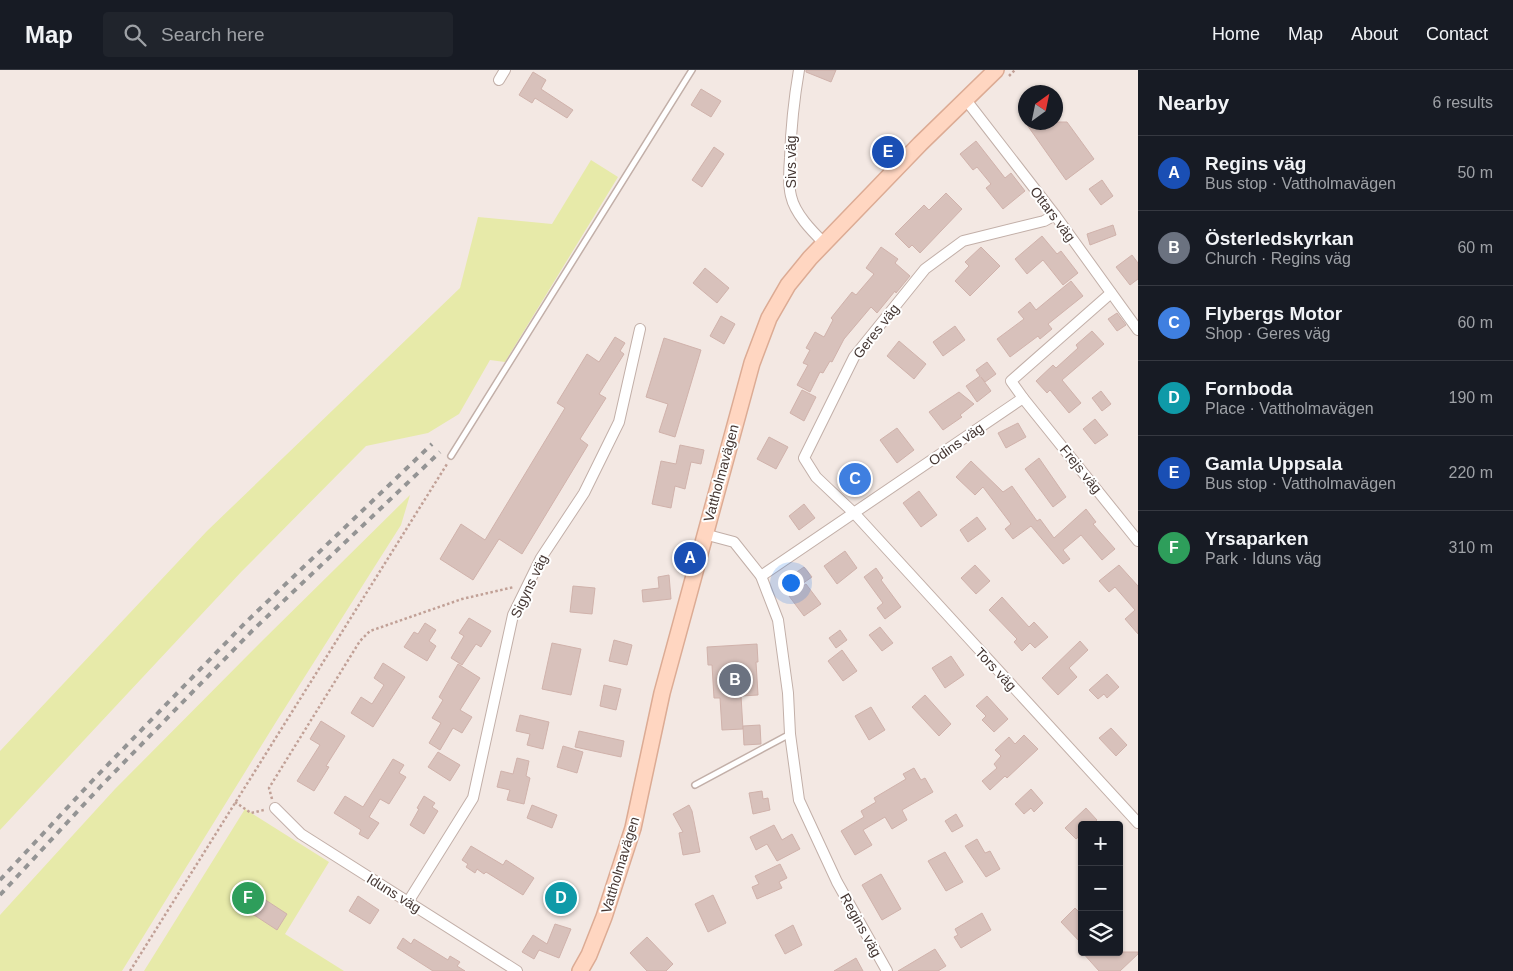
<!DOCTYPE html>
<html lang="en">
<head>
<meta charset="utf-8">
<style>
	body { margin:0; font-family:Helvetica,sans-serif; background:#20242c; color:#f1f3f6 }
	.controls { position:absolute; right:15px; bottom:15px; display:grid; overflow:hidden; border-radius:5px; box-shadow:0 1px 4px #0004 }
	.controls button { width:45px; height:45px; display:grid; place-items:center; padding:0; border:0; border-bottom:1px solid #363941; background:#171b24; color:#f1f3f6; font:25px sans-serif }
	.compass { position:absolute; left:1018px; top:15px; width:45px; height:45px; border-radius:50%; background:#171b24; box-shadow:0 1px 4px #0004; rotate:33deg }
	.you { position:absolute; left:790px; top:512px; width:18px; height:18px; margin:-12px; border:4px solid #fff; border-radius:50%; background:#1a73e8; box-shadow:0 0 0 8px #1a73e833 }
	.badge { display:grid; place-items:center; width:32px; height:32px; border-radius:50%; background:#7c3aed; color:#fff; font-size:16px; font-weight:700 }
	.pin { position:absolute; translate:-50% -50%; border:2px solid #fff; box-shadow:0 1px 5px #0006 }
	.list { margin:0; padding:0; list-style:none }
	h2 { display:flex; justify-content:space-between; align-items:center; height:65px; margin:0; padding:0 20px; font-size:21px }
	h2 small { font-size:16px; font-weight:400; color:#9ea1a6 }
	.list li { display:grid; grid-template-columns:32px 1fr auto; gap:15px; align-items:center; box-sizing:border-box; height:75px; padding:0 20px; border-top:1px solid #363941 }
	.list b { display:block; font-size:19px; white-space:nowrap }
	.list p { margin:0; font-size:16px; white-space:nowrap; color:#9ea1a6 }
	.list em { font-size:16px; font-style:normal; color:#9ea1a6 }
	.icon { flex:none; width:28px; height:28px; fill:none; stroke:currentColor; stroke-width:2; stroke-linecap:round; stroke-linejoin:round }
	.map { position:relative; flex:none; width:1138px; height:901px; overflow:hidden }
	header { display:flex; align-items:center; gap:30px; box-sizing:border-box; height:70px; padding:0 25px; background:#171b24; border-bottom:1px solid #363941 }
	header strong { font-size:24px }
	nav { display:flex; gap:28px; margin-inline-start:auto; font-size:18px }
	.search { width:350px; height:45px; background:#20242c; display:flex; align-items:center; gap:12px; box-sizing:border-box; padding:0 18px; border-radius:5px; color:#9ea1a6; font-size:19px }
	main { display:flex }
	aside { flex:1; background:#171b24 }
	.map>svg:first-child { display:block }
</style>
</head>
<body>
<header>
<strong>Map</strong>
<div class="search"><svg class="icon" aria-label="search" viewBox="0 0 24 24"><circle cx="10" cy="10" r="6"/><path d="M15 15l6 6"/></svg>Search here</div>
<nav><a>Home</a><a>Map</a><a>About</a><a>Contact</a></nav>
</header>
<main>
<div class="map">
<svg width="1138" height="901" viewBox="0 0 1138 901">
	<rect width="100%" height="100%" fill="#f3e8e3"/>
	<g fill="#e7eaa9">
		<path d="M591 90 618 107 505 292 490 290 459 344 428 363 366 376 242 501 0 760V681L207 461 460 218 478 147 552 154Z"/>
		<path d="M410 425 401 455 276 652 122 901H0V845L115 719 263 570Z"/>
		<path d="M245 739 329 792 285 864 344 901H144Z"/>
	</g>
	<g fill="#d8c1bb" stroke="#d0b2ab">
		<path d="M806 0H836L831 12 806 2Z"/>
		<path d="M533 2 546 10 541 19 573 40 567 48 535 28 532 33 519 25Z"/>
		<path d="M701 19 721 31 711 47 691 35Z"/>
		<path d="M1025 52H1067L1094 89 1066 110Z"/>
		<path d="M976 71 1005 108 1011 103 1025 121 1003 139 986 118 991 114 977 97 973 100 960 84Z"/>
		<path d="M714 77 724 84 702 117 692 110Z"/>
		<path d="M1102 110 1113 126 1101 135 1089 119Z"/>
		<path d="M946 123 962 139 920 183 912 175 909 178 895 164 924 135 929 140Z"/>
		<path d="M1113 155 1116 165 1090 175 1087 164Z"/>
		<path d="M1042 166 1057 184 1061 181 1078 203 1063 215 1043 190 1027 204 1015 189Z"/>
		<path d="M881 177 898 189 895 193 910 206 896 223 895 221 877 243 871 237 844 269 832 292 830 291 823 303 820 302 810 322 797 315 808 295 803 293 810 280 806 278 815 262 824 267 833 250 831 248 852 222 856 225 874 204 866 198Z"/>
		<path d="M981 177 1000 196 970 226 955 211 969 196 965 192Z"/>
		<path d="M1132 185 1138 193V209L1130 215 1116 197Z"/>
		<path d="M705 198 729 218 717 233 693 213Z"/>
		<path d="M1071 211 1083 226 1048 254 1052 259 1040 269 1038 266 1010 287 997 269 1024 249 1018 242 1030 232 1036 240Z"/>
		<path d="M1117 243 1126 255 1117 261 1108 249Z"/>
		<path d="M721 246 735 254 724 274 710 266Z"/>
		<path d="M955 256 965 270 943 286 933 272Z"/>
		<path d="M1092 261 1104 274 1062 310 1081 333 1069 343 1050 320 1047 323 1036 311 1053 295 1056 298 1078 278 1076 275Z"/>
		<path d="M615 267 625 273 620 281 624 284 599 324 606 328 580 369 588 375 522 484 499 469 473 510 440 489 461 454 485 470 565 338 557 333 587 284 599 292Z"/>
		<path d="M664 268 701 280 675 367 659 362 668 334 646 327Z"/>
		<path d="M899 271 926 294 914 309 887 286Z"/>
		<path d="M987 292 996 304 985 312 981 307 991 321 977 332 966 316 980 306 976 300Z"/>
		<path d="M802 320 816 327 804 351 790 343Z"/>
		<path d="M1101 321 1111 334 1102 341 1092 328Z"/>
		<path d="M959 322 974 334 960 345 962 347 943 360 929 342Z"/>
		<path d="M1095 349 1108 365 1095 374 1083 359Z"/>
		<path d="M1018 353 1026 367 1006 378 998 363Z"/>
		<path d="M897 358 914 380 897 393 880 370Z"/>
		<path d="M769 367 788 377 776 399 757 389Z"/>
		<path d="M680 375 704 380 701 394 691 392 685 419 675 416 671 438 652 434 661 391 676 394Z"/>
		<path d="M1039 388 1066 427 1053 437 1025 399Z"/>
		<path d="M971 391 1003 422 1012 416 1037 451 1040 449 1054 468 1086 439 1096 452 1093 454 1115 479 1102 490 1081 465 1063 480 1070 489 1063 494 1031 456 1013 469 1005 459 1011 454 983 417 975 425 956 407Z"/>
		<path d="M919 421 937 445 921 457 903 433Z"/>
		<path d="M804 434 815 448 799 460 789 446Z"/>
		<path d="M977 447 986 459 968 472 960 460Z"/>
		<path d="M845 481 857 498 837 514 824 496Z"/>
		<path d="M975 495 990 511 976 524 961 508Z"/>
		<path d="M1119 495 1138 516V564L1125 549 1135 540 1115 517 1109 522 1099 511Z"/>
		<path d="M804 497 812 507 799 516 791 506Z"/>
		<path d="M876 498 883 508 881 510 901 537 885 549 877 538 883 533 864 507Z"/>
		<path d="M669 505 671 529 643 532 642 520 659 518 658 507Z"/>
		<path d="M806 514 821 534 804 546 789 526Z"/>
		<path d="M573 516 595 518 592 544 570 542Z"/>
		<path d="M1002 527 1029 557 1034 552 1048 567 1035 578 1030 573 1022 581 1014 572 1017 569 989 540Z"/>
		<path d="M469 548 491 561 481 577 476 574 462 595 451 588 464 566 459 563Z"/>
		<path d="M425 553 436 560 429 571 436 576 427 591 404 577 414 562 418 564Z"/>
		<path d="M880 557 893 573 882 581 869 565Z"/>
		<path d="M840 560 847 570 836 578 829 568Z"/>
		<path d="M614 570 632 575 627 595 609 591Z"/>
		<path d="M1080 571 1088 580 1069 598 1077 607 1058 625 1042 608Z"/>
		<path d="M552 573 581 579 571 625 542 619Z"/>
		<path d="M757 574 758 592H756L758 625 741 626 743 659 722 660 720 628H714L712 595H708L707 577Z"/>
		<path d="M842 580 857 601 843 611 828 591Z"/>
		<path d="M951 586 964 605 945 618 932 598Z"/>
		<path d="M383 593 405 607 373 657 351 643 361 627 372 634 384 615 374 608Z"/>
		<path d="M458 594 480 608 460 640 472 647 462 663 453 658 440 680 429 673 441 653 432 648 443 630 439 627Z"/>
		<path d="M1107 604 1119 617 1107 628 1104 624 1098 629 1089 620Z"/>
		<path d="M604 615 621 619 616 640 600 636Z"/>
		<path d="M925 625 951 654 939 666 912 637Z"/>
		<path d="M987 626 1008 649 994 662 982 650 986 646 976 636Z"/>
		<path d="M871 637 885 660 869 670 855 646Z"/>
		<path d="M520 645 549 652 543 679 527 675 530 664 516 661Z"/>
		<path d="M321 651 345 666 326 696 329 697 314 721 297 711 320 675 310 669Z"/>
		<path d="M760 655 761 674 744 675 743 656Z"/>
		<path d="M1111 658 1127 675 1116 686 1099 668Z"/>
		<path d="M579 661 624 671 621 687 575 677Z"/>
		<path d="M1024 665 1038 679 1007 708 1005 706 990 720 982 711 997 698 994 694 1001 686 995 680 1009 667 1015 674Z"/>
		<path d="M563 676 583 682 577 703 557 697Z"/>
		<path d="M438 682 460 695 450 711 428 697Z"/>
		<path d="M517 688 529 691 526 706 530 708 524 734 507 730 510 720 497 717 501 701 513 704Z"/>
		<path d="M393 689 404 695 399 703 406 707 389 734 380 729 369 747 379 753 368 769 359 764 361 760 334 743 345 726 363 737Z"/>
		<path d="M914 698 921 710 925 708 933 722 902 740 907 750 892 759 885 747 863 760 872 775 855 785 841 761 864 747 861 741 876 732 874 728 906 709 903 704Z"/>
		<path d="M1031 719 1043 733 1034 742 1031 738 1024 744 1015 734Z"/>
		<path d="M762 721 763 729 768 728 770 740 753 744 749 723Z"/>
		<path d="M424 726 435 733 432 737 438 741 424 764 410 755 419 739 417 738Z"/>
		<path d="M532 735 557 745 552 758 527 748Z"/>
		<path d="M689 735 692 741 700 782 683 785 679 763 683 762 673 744Z"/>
		<path d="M1086 738 1097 750 1092 755H1082V764L1076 769 1065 758Z"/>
		<path d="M956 744 963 756 952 762 945 751Z"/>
		<path d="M774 755 782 770 792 764 800 779 777 791 767 774 756 780 750 767Z"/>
		<path d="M977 769 985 783 990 781 1000 799 986 807 965 776Z"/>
		<path d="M471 776 503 795 506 790 534 808 523 825 486 802 484 804 477 799 475 803 466 797 468 794 462 790Z"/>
		<path d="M945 782 963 812 946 821 928 791Z"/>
		<path d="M780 794 787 808 779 812 782 818 757 829 752 817 759 814 755 806Z"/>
		<path d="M881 804 901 839 882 850 862 815Z"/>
		<path d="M555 815 572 820 566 841 549 836Z"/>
		<path d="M713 825 726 853 708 862 695 834Z"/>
		<path d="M358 826 379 840 370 854 349 841Z"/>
		<path d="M261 827 287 844 277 860 251 843Z"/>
		<path d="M1075 838 1082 845V874L1061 852Z"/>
		<path d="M982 843 991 860 961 878 954 867 958 865 955 859Z"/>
		<path d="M555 854 571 859 559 888 539 880 534 889 522 882 533 865 547 874Z"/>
		<path d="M793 855 802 875 785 884 775 865Z"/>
		<path d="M647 867 673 894 666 901H647L630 883Z"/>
		<path d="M403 868 411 874 414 869 448 890 450 886 460 892 457 896 465 901H433L397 878Z"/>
		<path d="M935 879 946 896 938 901H898Z"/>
		<path d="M1082 882H1138V884L1120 901H1099Z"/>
		<path d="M856 888 863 901H834Z"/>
	</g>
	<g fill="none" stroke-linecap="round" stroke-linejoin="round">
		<g stroke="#c2afa8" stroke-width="8">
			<g id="lane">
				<path d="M451 386 692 0"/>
				<path d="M695 715 790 664"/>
			</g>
		</g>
		<g stroke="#c2afa8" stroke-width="12">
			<g id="street">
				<path d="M799 0C794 29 791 58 790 88 789 100 788 114 791 126 795 144 812 161 824 173"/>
				<path d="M499 10 505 0"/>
				<path d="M966 30 1055 145 1138 260"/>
				<path d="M1055 145 1044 151 963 171 925 199 854 287 804 388 816 407 855 444 1138 753"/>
				<path d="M1023 328 1138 471"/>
				<path d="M704 464 734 472 761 506 778 550 788 623 790 664 799 730 837 812 887 901"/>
				<path d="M761 506 1023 328 1011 311 1111 223"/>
				<path d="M275 738 301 764 517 901"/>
				<path d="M408 832 473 728 513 545 541 488 584 423 619 352 640 259"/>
			</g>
		</g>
		<g stroke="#dcab94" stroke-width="18">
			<path id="secondary" d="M580 901 589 885 604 847 633 758 662 623 752 293 769 248 788 215 810 188 920 74 996 0"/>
		</g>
		<g stroke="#c1a096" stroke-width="2.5" stroke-dasharray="2.5 2.5" stroke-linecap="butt">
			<path d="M1009 6 1015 0"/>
			<path d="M272 729 269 718 360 571 370 561 462 529 514 517"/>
			<path d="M235 732 251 743 264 740"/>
			<path d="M130 901 447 394"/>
		</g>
		<use href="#lane" stroke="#fff" stroke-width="5"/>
		<use href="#street" stroke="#fff" stroke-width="10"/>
		<use href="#secondary" stroke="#ffd6c1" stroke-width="15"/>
		<g stroke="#949494" stroke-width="4" stroke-dasharray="6 6" stroke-linecap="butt">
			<path d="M0 810 94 709 245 553 432 374"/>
			<path d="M0 825 101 716 252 561 440 382"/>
		</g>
	</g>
	<g text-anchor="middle" stroke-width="4" stroke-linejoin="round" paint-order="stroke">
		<g font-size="14" fill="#453733" stroke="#fff">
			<text transform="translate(791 92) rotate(-90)" y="5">Sivs väg</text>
			<text transform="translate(1053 144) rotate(53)" y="5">Ottars väg</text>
			<text transform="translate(876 261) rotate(-52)" y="5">Geres väg</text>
			<text transform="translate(956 374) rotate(-35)" y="5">Odins väg</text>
			<text transform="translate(1081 399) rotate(51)" y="5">Frejs väg</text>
			<text transform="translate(721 403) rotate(-75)" y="5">Vattholmavägen</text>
			<text transform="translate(529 516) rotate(-65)" y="5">Sigyns väg</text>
			<text transform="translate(996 599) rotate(47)" y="5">Tors väg</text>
			<text transform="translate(620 795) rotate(-73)" y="5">Vattholmavägen</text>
			<text transform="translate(394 823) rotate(32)" y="5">Iduns väg</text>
			<text transform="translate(861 855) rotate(61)" y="5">Regins väg</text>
		</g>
	</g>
</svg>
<div class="controls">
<button>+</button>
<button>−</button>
<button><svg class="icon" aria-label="layers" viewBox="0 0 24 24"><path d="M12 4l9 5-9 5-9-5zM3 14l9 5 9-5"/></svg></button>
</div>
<svg class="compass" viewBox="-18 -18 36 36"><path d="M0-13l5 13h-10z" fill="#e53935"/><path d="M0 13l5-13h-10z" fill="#9ea1a6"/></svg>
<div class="you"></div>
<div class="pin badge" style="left:690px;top:488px;background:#1a4fb4">A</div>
<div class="pin badge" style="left:735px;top:610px;background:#6b7280">B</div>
<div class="pin badge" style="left:855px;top:409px;background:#3f7fe0">C</div>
<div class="pin badge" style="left:561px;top:828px;background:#0f9aa8">D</div>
<div class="pin badge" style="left:888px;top:82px;background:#1a4fb4">E</div>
<div class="pin badge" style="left:248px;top:828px;background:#2e9e5b">F</div>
</div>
<aside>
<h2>Nearby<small>6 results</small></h2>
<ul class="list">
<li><span class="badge" style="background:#1a4fb4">A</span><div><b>Regins väg</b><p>Bus stop · Vattholmavägen</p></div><em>50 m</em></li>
<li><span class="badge" style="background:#6b7280">B</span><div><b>Österledskyrkan</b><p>Church · Regins väg</p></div><em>60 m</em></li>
<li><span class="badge" style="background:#3f7fe0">C</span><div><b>Flybergs Motor</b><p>Shop · Geres väg</p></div><em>60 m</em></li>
<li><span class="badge" style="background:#0f9aa8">D</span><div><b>Fornboda</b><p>Place · Vattholmavägen</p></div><em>190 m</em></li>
<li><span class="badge" style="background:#1a4fb4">E</span><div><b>Gamla Uppsala</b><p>Bus stop · Vattholmavägen</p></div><em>220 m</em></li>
<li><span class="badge" style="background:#2e9e5b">F</span><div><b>Yrsaparken</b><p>Park · Iduns väg</p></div><em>310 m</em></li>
</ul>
</aside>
</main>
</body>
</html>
